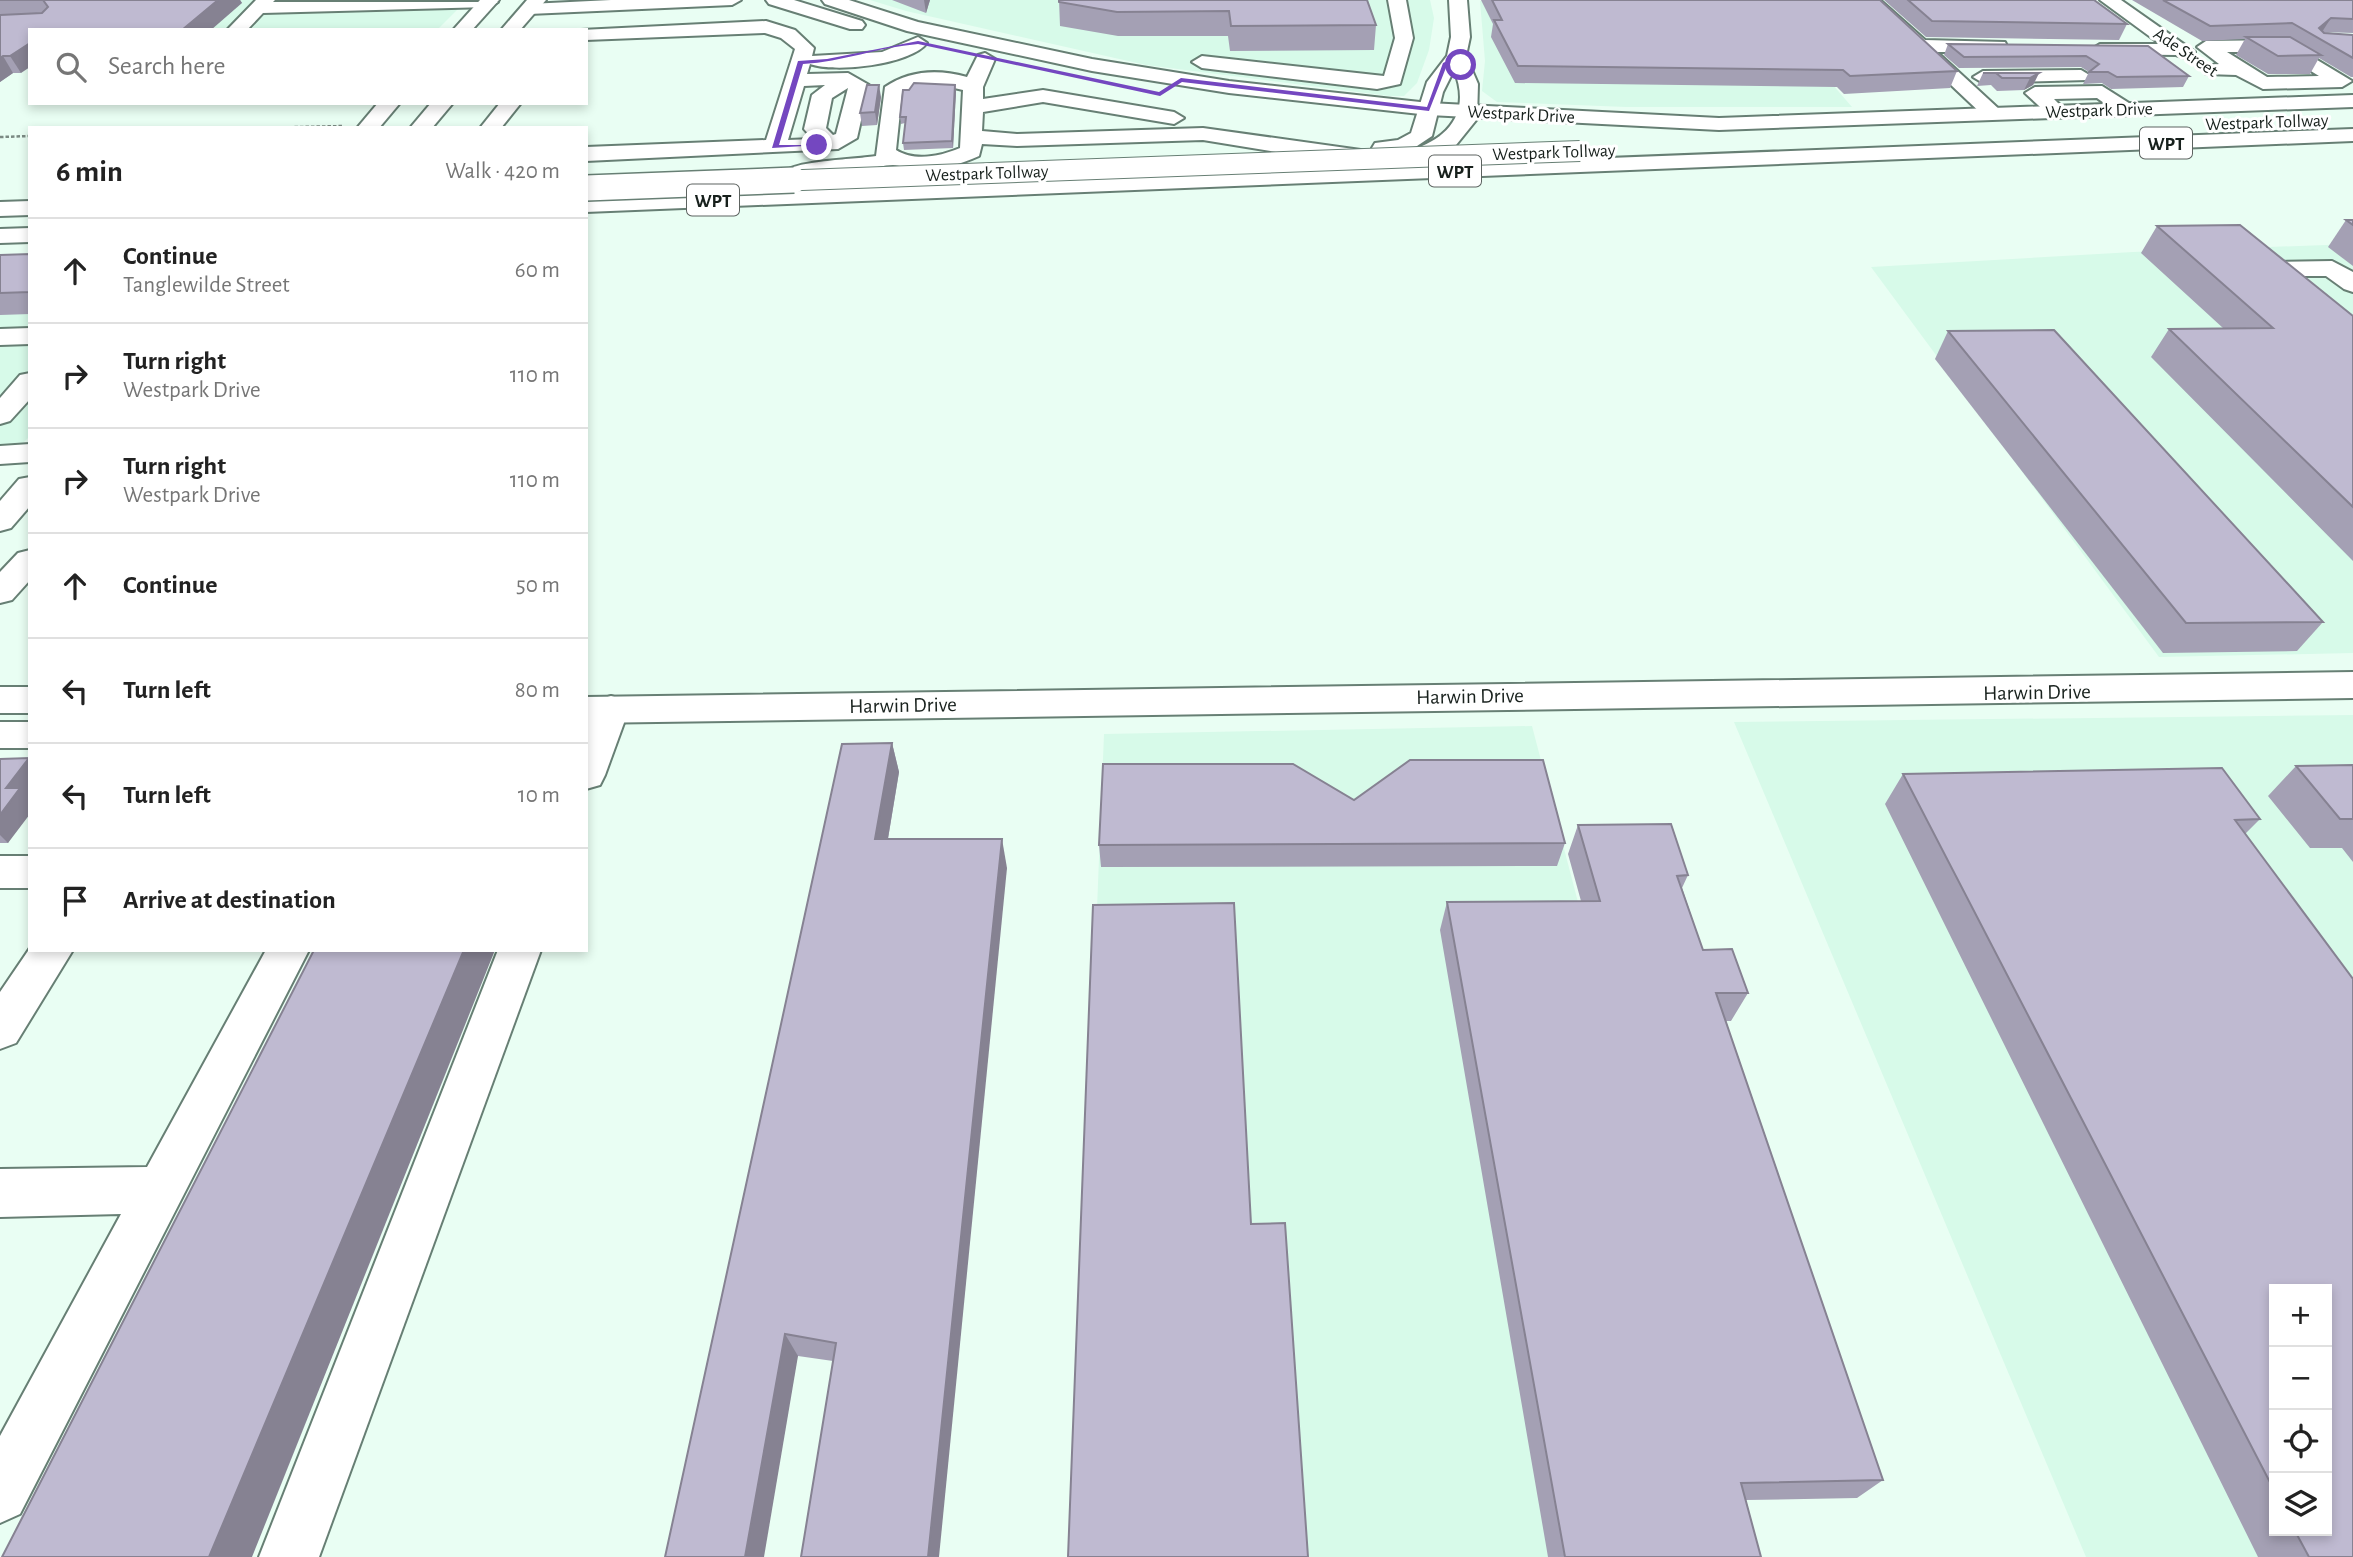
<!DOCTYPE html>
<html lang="en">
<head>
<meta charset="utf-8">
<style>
	body { margin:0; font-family:"Alegreya Sans",sans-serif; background:#f6f6f6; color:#222 }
	.controls { position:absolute; right:21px; bottom:21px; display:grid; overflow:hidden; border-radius:0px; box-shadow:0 4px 10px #0003 }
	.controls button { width:63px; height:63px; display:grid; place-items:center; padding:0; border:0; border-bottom:2px solid #e0e0e0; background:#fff; color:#222; font:35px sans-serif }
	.stop { position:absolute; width:21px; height:21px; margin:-16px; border:5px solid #7447c0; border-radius:50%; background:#fff }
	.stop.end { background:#7447c0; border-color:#fff; box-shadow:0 2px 7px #0008 }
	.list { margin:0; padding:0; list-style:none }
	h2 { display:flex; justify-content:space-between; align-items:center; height:91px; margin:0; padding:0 28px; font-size:30px }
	h2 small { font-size:23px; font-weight:400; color:#767676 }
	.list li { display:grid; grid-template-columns:46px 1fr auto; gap:21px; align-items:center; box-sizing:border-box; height:105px; padding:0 28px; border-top:2px solid #e0e0e0 }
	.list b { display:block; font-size:26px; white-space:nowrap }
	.list p { margin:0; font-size:23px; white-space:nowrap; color:#767676 }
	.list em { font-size:23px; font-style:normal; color:#767676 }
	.icon { flex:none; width:38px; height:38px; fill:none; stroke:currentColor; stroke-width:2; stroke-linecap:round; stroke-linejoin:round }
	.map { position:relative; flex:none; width:2353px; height:1557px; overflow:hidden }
	.search { position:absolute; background:#fff; box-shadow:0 4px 10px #0003; left:28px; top:28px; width:560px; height:77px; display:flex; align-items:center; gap:18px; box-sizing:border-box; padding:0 24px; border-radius:0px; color:#767676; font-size:26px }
	.panel { position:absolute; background:#fff; box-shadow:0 4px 10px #0003; left:28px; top:126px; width:560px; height:826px; border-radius:0px }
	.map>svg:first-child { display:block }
</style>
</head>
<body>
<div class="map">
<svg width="2353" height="1557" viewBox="0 0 2353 1557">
	<rect width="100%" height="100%" fill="#e9fef3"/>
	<g fill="#d7fae9" fill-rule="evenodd">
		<path d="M157 0H467L437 30H119Z"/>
		<path d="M870 0H1430L1434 18 1429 50 1417 83 1404 96H1389L1146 65 906 11Z"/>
		<path d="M1660 0 1813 62 1852 107H1626L1497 102 1482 91 1485 61 1480 1Z"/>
		<path d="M2353 244V653L2159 657 1871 267 2133 252Z"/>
		<path d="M30 260V436L0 466V262Z"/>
		<path d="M2353 715V1557H2086L1734 722ZM2274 1289H2327V1531H2274Z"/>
		<path d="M1532 726 1749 1557H1071L1104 734Z"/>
	</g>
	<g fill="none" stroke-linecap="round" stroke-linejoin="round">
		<g stroke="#677f74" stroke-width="4">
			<g id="minor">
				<path d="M256 0H275L273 2H498L489 7 263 13 247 30H227Z"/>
				<path d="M611 0H741L732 5 529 14 520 9 529 4Z"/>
				<path d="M1388 0H1406L1413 38 1400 84 1377 89 1202 68 1192 62 1202 56 1384 76 1395 38Z"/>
				<path d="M1449 0H1467L1470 37 1466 56 1478 84 1477 119 1452 150 1423 161 1381 166 1343 163 1203 140 1017 146 982 144 979 156C959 165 936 171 915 170 908 169 900 165 893 165 872 165 801 191 787 171 794 161 859 159 876 156L885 87C910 70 939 69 967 77L978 55 985 53 995 59 983 87V99L1043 90 1174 112 1184 118 1174 124 1043 102 983 112 982 131 1017 134 1203 128 1375 152 1372 148 1375 143 1398 140 1411 133 1427 82 1447 56 1451 37ZM1454 70C1471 111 1450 138 1411 150L1432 136 1443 92ZM932 83 963 90 960 148C941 156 915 162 896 150L902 93 917 85Z"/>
				<path d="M1861 0H1880L1925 40 2005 42 2007 46 2005 50 1998 52H1937L2000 110 2003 114 2000 118H1986Z"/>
				<path d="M2100 0H2121L2195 52 2185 58 2176 55 2093 54 2090 50 2100 44H2160Z"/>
				<path d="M766 21 795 30 814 48 812 56 882 52 918 37 927 43C910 65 835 73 810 64L807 74 848 73 869 85 857 138 838 149 586 161V147L766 140 795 49 781 38 765 33 586 40V30H581ZM825 85 812 95 804 129 813 139 788 140 804 86ZM848 88 836 134 833 135 826 128 832 98Z"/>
				<path d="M2284 40 2352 81 2342 87 2263 89 2236 75 2206 74 2203 70 2206 66 2219 64 2197 47 2206 41ZM2227 52H2280L2319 76 2267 77Z"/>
				<path d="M2081 70 2091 76 2088 80 1983 83 1973 77 1983 71Z"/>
				<path d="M2102 86 2132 105 2135 109 2132 113H2118L2097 98 2054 99 2067 112 2057 118 2050 116 2025 93 2035 87Z"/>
				<path d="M500 103H521L501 128H480Z"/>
				<path d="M2332 261 2353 272V292L2344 289 2326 276H2298L2353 321V342L2344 340 2262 269 2265 264 2274 262Z"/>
				<path d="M30 328V344L0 345V329Z"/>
				<path d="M30 373V399L10 421 0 424V398L20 375Z"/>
				<path d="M30 444V462L0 464V446Z"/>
				<path d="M611 696 624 700 629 709 605 775 600 785 586 789V725L598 700Z"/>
				<rect x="0" y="856" width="30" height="32"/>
				<path d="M30 948V950H73L16 1043 0 1049V992Z"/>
				<path d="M266 950H309L20 1514 0 1523V1436L121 1214 0 1217V1169L147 1167Z"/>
				<path d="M498 950H541L319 1557H259Z"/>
			</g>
		</g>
		<g stroke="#677f74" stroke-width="4">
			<g id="major">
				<path d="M480 0H499L472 30H453Z"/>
				<path d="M527 0H546L520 30H501Z"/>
				<path d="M766 0H794L862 21 865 25 862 29H850L769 4Z"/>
				<path d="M822 0H849L918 22 1092 59 1229 81 1429 103 1719 118 2353 95V107L1719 130 1429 115 1229 93 1092 71 907 31 825 4Z"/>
				<path d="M378 103H400L379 128H357Z"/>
				<path d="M431 103H453L432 128H410Z"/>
				<path d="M30 477V506L11 528 0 531V501L19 479Z"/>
				<path d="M30 550V580L12 600 0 603V572L18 553Z"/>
				<path d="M2353 672V698L586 723V697Z"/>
				<rect x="0" y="687" width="30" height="26"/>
				<rect x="0" y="722" width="30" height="26"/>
			</g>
		</g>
		<g stroke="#677f74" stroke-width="4">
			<g id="highway">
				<path d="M2353 129V141L586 212V198Z"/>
				<path d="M30 201V215L0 216V202Z"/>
				<path d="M30 228V242L0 243V229Z"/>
			</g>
		</g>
		<g stroke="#7b8a83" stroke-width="2.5" stroke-dasharray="3.5 2" stroke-linecap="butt">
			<path d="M256 128 343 126"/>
			<path d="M0 137 30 136"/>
		</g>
		<use href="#minor" fill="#fff" fill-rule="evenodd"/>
		<use href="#major" fill="#fff" fill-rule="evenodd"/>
		<use href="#highway" fill="#fff" fill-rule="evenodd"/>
		<g stroke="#677f74" stroke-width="22" stroke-linecap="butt">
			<path id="highway-bridge-far1" d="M747 182 1580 151"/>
		</g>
		<g stroke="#677f74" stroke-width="28" stroke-linecap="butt">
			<path id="highway-bridge" d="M586 188 794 180"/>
		</g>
		<use href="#highway-bridge-far1" stroke="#fff" stroke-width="20"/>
		<use href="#highway-bridge" stroke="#fff" stroke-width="25"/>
	</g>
	<g fill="#a4a0b4" fill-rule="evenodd">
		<path d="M0 0H240L242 3 30 30 21 73H13L0 82Z"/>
		<path d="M892 0H930L926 13Z"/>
		<path d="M1059 0H1367L1376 25 1374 50 1230 51 1228 36H1118L1060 26Z"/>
		<path d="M1481 0H1880L1957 71 1950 88 1844 94 1837 87 1515 83 1491 37 1493 24Z"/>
		<path d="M1884 0H2094L2127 24 2119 40 1926 37Z"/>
		<path d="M2132 0H2353V33L2323 32 2353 35V77H2351L2319 58 2310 74H2268L2236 55 2245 39 2202 41Z"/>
		<path d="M1948 44 2148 46 2189 76 2183 87 2111 89 2102 83 2083 84 2089 72 2081 67 1959 68 1944 55Z"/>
		<path d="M1983 73H2039L2033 85 2024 90 1997 91 1991 85 1977 86Z"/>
		<path d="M956 91 953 148 904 150 903 143 905 123 901 124 900 117Z"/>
		<path d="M881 97 877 125 862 126 860 113Z"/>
		<path d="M2346 220H2353V266L2328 247Z"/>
		<path d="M2157 226 2353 316V561L2151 357 2169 329 2223 328 2141 253Z"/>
		<path d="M30 254V314L0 315V255Z"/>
		<path d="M1948 331 2323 622 2297 651 2163 653 1935 359Z"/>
		<path d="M892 743 899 772 888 839 1007 868 833 1361 798 1356 665 1557Z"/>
		<path d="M29 758 30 759V795L8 843H0V759Z"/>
		<path d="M2353 765V862L2342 848H2310L2268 796 2296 766Z"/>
		<path d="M1903 774 2260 819 2245 834 2353 1557H2258L1885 804ZM2274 1289 2327 1531H2274Z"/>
		<path d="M1354 800 1565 843 1557 866 1101 867 1099 845Z"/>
		<path d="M1578 825 1688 875 1682 888 1703 950 1748 993 1731 1021H1726L1883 1480 1857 1498 1746 1500 1761 1557H1548L1440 930 1447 902 1581 901 1568 854Z"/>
	</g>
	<g fill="#868292">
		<path d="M218 0H240L242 3 211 30H182Z"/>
		<path d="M924 0H930L926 13Z"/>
		<path d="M2331 18 2322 32 2319 28Z"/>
		<path d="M30 43V67L21 73 10 56Z"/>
		<path d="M3 56 13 73 0 82V58Z"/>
		<path d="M2039 73 2033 85 2024 90 2030 78Z"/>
		<path d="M879 85 881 97 877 125 875 112Z"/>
		<path d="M955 85 956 91 953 148 952 141Z"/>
		<path d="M892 743 899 772 883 868 875 839Z"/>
		<path d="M29 758 30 759V795L29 797 30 798V814L8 843 0 835V815L6 788Z"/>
		<path d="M1002 839 1007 868 939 1557H928Z"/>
		<path d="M464 950H495L252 1557H209Z"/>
		<path d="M785 1334 798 1356 764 1557H745Z"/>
	</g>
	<g fill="#bfbad1" stroke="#868292" stroke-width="2">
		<path d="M0 0H218L182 30H30V43L10 56H3L0 58V15L42 13 48 7 43 0Z"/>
		<path d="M1059 0H1367L1376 25 1231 26 1229 11 1117 12 1059 2Z"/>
		<path d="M1492 0H1880L1957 71 1850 76 1843 70 1518 66 1494 20H1502Z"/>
		<path d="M1908 0H2094L2127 24 1932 21Z"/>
		<path d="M2163 0H2353V19L2331 18 2319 28 2324 33 2353 35V58L2292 23 2210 26Z"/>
		<path d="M2246 37H2290L2321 55 2278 56Z"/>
		<path d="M1948 44 2148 46 2189 76 2117 77 2108 72H2089L2099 64 2086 56 1964 57Z"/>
		<path d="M1983 73H2039L2030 78H2002L1996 73Z"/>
		<path d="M914 83 955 85 952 141 903 143 906 117H900L903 90H909Z"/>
		<path d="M867 85H879L875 112 860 113Z"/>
		<path d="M2346 220H2353V225Z"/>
		<path d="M2240 225 2353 316V507L2169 329 2273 328 2157 226Z"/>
		<path d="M30 254V292L0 293V255Z"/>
		<path d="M2054 330 2323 622 2186 623 1948 331Z"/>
		<path d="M892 743 875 839H1002L928 1557H801L836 1343 785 1334 745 1557H665L842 744Z"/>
		<path d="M29 758 6 788H20L0 815V759Z"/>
		<path d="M1410 760H1543L1565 843 1099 845 1103 764H1293L1354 800Z"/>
		<path d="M2353 765V819H2340L2296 766Z"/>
		<path d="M2222 768 2260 819 2235 820 2353 979V1557H2309L2295 1531H2327V1289H2274V1490L1903 774Z"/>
		<path d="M1671 824 1688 875 1677 876 1703 950 1732 949 1748 993H1716L1883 1480 1741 1483 1761 1557H1565L1447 902 1600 901 1578 825Z"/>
		<path d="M1234 903 1251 1224 1285 1223 1308 1557H1068L1093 905Z"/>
		<path d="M314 950H464L209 1557H2Z"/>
	</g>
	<path fill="#7447c0" d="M918 41 1159 92 1181 78 1427 107 1443 63 1457 56 1464 65 1459 66 1456 61 1447 65 1429 111 1182 82 1160 96 918 44C879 47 842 62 803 64L779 145H820L772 148 798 61 827 59Z"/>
	<g text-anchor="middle" stroke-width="6" stroke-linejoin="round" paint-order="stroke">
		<g font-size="18" fill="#17201c" stroke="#fff">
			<text transform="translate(2186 52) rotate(34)" y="6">Ade Street</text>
			<text transform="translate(2099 110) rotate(-2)" y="6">Westpark Drive</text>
			<text transform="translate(1521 114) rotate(3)" y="6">Westpark Drive</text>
			<text transform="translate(2267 122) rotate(-2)" y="6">Westpark Tollway</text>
			<text transform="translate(1554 152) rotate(-2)" y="6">Westpark Tollway</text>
			<text transform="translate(987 173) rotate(-2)" y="6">Westpark Tollway</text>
		</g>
		<g fill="#fff" stroke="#5d6360" stroke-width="2">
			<rect x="2140" y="127.5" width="52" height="31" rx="5"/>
			<rect x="1429" y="155.5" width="52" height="31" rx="5"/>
			<rect x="687" y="184.5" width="52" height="31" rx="5"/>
		</g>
		<g font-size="19" font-weight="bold" fill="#17201c">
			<text x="2166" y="150">WPT</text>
			<text x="1455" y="178">WPT</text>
			<text x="713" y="207">WPT</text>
		</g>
		<g font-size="21" fill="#17201c" stroke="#fff">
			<text transform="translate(2037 692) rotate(-1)" y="7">Harwin Drive</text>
			<text transform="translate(1470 696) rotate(-1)" y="7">Harwin Drive</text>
			<text transform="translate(903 705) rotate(-1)" y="7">Harwin Drive</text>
		</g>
	</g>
</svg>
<div class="controls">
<button>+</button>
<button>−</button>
<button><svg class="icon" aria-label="locate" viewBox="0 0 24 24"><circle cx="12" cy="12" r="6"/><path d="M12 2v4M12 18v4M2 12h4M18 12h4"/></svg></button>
<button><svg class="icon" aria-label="layers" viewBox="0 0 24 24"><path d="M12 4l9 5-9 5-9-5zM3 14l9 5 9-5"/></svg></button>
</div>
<div class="stop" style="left:1461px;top:65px"></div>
<div class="stop end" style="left:817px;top:145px"></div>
<div class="search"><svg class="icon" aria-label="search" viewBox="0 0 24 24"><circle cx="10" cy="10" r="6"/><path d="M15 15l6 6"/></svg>Search here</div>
<section class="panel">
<h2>6 min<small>Walk · 420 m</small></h2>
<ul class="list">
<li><svg class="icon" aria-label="ahead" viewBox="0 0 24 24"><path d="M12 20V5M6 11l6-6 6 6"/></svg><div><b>Continue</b><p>Tanglewilde Street</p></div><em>60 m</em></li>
<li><svg class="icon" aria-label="right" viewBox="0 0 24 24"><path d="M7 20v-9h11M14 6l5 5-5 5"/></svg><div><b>Turn right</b><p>Westpark Drive</p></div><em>110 m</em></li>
<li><svg class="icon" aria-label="right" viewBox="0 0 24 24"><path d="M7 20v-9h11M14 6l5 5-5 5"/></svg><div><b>Turn right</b><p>Westpark Drive</p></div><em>110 m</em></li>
<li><svg class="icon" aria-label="ahead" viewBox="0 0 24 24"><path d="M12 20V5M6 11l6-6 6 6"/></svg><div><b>Continue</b></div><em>50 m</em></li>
<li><svg class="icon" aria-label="left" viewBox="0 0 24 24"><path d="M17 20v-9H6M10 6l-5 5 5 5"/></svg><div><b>Turn left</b></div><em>80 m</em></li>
<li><svg class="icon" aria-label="left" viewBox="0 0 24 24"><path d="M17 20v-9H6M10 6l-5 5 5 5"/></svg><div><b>Turn left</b></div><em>10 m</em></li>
<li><svg class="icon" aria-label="arrive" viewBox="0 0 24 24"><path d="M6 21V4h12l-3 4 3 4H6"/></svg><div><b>Arrive at destination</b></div></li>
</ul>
</section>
</div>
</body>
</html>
